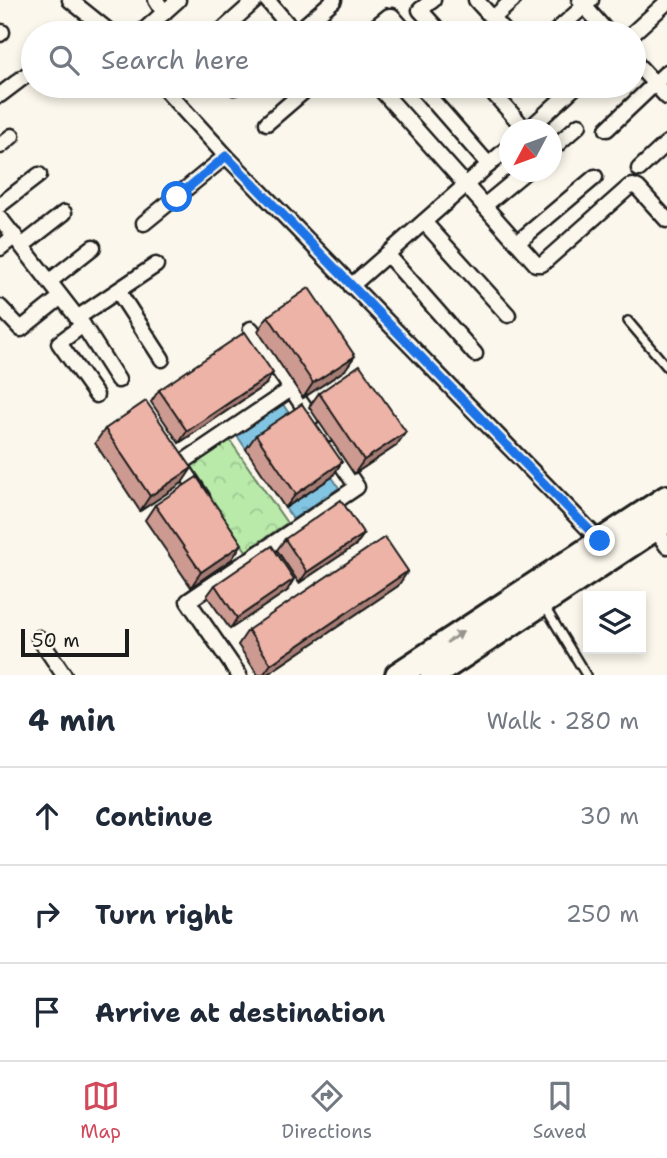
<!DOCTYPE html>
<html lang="en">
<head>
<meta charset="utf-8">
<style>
	body { margin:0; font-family:"Shantell Sans",sans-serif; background:#f6f6f7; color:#1f2937 }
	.controls { position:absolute; right:21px; bottom:21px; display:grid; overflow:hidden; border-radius:0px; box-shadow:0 4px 10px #0003 }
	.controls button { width:63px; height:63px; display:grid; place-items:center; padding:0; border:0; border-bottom:2px solid #e0e1e3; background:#fff; color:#1f2937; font:35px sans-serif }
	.compass { position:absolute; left:499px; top:119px; width:63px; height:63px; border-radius:50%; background:#fff; box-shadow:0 4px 10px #0003; rotate:229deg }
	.scale { position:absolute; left:21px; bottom:18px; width:108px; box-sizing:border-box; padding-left:7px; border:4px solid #1c1c1c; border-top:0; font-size:19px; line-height:24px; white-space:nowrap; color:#1c1c1c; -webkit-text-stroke:5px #fbf7ec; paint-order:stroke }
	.stop { position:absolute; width:21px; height:21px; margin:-16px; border:5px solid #1a73e8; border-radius:50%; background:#fff }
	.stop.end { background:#1a73e8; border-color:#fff; box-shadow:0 2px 7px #0008 }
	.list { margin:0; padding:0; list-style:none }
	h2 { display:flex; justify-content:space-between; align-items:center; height:91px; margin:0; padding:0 28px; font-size:30px }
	h2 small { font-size:23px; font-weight:400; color:#747a83 }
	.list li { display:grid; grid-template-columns:46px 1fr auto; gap:21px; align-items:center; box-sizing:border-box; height:98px; padding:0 28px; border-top:2px solid #e0e1e3 }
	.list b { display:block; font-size:26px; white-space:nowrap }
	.list em { font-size:23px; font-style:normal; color:#747a83 }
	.icon { flex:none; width:38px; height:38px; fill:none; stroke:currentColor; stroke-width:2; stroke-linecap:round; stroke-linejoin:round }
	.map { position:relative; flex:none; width:667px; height:675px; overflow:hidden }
	.search { position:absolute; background:#fff; box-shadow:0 4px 10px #0003; left:21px; right:21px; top:21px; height:77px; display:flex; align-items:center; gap:18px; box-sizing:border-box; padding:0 24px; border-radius:38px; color:#747a83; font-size:26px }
	.sheet { height:385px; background:#fff }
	nav { display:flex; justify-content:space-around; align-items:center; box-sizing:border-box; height:98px; border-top:2px solid #e0e1e3; background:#fff; font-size:19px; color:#747a83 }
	nav a { display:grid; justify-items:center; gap:4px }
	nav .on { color:#d1495b }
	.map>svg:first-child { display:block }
</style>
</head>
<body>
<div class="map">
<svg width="667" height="675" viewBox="0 0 667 675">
	<defs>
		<pattern id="park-crowns" width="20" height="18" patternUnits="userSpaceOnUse" patternTransform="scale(1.75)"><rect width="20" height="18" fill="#b9eaaa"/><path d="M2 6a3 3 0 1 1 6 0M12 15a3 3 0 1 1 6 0" fill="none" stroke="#9ec892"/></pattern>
		<pattern id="water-ripples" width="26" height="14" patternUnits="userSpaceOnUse" patternTransform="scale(1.75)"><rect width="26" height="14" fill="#82c5e2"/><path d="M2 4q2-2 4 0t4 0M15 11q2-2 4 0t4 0" fill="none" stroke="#70a9c1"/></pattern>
	</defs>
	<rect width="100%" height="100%" fill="#fbf7ec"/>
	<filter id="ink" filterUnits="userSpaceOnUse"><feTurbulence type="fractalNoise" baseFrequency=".0143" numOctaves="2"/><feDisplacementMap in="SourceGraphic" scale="14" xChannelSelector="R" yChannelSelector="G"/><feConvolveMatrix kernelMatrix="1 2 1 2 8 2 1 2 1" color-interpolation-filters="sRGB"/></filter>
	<g filter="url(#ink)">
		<path fill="url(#park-crowns)" stroke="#6a8363" stroke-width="2" d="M229 439 287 523 246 551 189 466Z"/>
		<g fill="url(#water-ripples)" stroke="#598193" stroke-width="2">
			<path d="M282 403 292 418 246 449 236 434Z"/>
			<path d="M332 477 339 488 293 519 285 508Z"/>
		</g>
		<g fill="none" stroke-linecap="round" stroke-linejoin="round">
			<g stroke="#1c1c1c" stroke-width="12">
				<g id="service">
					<path d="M628 321 667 367"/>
					<path d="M545 607 586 675"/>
				</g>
			</g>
			<g stroke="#1c1c1c" stroke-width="19">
				<g id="minor">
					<path d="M70 0 111 33"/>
					<path d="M156 0 164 13"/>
					<path d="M267 0 295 33"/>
					<path d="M433 0 420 10 441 33"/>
					<path d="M476 0 506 33"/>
					<path d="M580 1 608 33"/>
					<path d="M493 18 513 0"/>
					<path d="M141 33 178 0"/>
					<path d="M219 33 256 0"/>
					<path d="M296 33 334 0"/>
					<path d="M368 33 389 16H392L407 33"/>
					<path d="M554 33 591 0"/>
					<path d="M633 33 667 2"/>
					<path d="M0 34 2 32"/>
					<path d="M634 61 667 97"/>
					<path d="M162 86 226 156 605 546"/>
					<path d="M420 86 489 165"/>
					<path d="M487 86 526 130"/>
					<path d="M234 87 236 86"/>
					<path d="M383 92 536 264H542L629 187 633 186 638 188 667 220"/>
					<path d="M0 95 33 70"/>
					<path d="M267 123 310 86"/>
					<path d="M607 129 667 72"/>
					<path d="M528 130 576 86"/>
					<path d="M0 146 12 136"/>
					<path d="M552 149 579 125"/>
					<path d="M639 169 667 143"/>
					<path d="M0 205 39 175"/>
					<path d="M484 206 525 172"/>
					<path d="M0 218 83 325 118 380"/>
					<path d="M424 222 508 315"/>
					<path d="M144 223 226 156"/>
					<path d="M517 243 595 177"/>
					<path d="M23 245 64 213"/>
					<path d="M0 248 15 236"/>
					<path d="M387 254 475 354"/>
					<path d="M50 281 93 247"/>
					<path d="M351 286 510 146"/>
					<path d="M118 291 162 359"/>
					<path d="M0 307 21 329 61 297"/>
					<path d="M77 318 156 265"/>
					<path d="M83 325 59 343 96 395"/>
					<path d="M251 329 311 418"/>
					<path d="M202 497 180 464 291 389"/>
					<path d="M655 528 667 546"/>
					<path d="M39 638 64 675"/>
					<path d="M239 675 188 601 357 487 332 450"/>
				</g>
			</g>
			<g stroke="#1c1c1c" stroke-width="30">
				<g id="trunk">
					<path d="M398 675 667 498"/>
					<path d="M433 675 667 520"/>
				</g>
			</g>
			<use href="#service" stroke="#fbf7ec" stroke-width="7"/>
			<use href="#minor" stroke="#fbf7ec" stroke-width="14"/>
			<use href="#trunk" stroke="#fbf7ec" stroke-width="24"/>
		</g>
		<g fill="#cc9a90" stroke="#1c1c1c" stroke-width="2">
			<path d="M268 316 345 370 303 398 258 331Z"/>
			<path d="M265 385 179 443 151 402 159 390Z"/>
			<path d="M319 393 396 446 354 474 309 407Z"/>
			<path d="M105 429 182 483 140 511 95 443Z"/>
			<path d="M256 435 332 477 285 508 246 449Z"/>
			<path d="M155 505 232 559 191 587 145 520Z"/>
			<path d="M364 534 356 545 299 583 277 550 285 539Z"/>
			<path d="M215 585 287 591 230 629 207 596Z"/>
			<path d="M398 586 266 675H258L238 645 248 630Z"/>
		</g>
		<g fill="#a67d75" stroke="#1c1c1c" stroke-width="2">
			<path d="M355 356 345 370 303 398 313 383Z"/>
			<path d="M273 373 265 385 179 443 187 431Z"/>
			<path d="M406 432 396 446 354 474 364 460Z"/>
			<path d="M342 462 332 477 285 508 296 494Z"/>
			<path d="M192 468 182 483 140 511 150 496Z"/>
			<path d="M364 534 356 545 299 583 307 572Z"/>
			<path d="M242 544 232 559 191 587 201 572Z"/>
			<path d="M408 571 398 586 266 675H263L271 664Z"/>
			<path d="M294 579 287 591 230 629 237 618Z"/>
		</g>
		<g fill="#edb3a7" stroke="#1c1c1c" stroke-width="2">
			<path d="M309 288 355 356 313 383 268 316Z"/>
			<path d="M245 332 273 373 187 431 159 390Z"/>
			<path d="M360 365 406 432 364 460 319 393Z"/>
			<path d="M146 401 192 468 150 496 105 429Z"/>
			<path d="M302 404 342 462 296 494 256 435Z"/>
			<path d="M197 477 242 544 201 572 155 505Z"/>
			<path d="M341 500 364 534 307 572 285 539Z"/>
			<path d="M385 537 408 571 271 664 248 630Z"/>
			<path d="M272 546 294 579 237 618 215 585Z"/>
		</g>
		<defs><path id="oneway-solid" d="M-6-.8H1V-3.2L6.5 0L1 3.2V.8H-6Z" transform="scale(1.75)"/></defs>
		<use fill="#97948e" href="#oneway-solid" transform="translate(455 637) rotate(-34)"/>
	</g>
	<g fill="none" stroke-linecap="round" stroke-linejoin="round" filter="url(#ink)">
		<path stroke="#1a73e8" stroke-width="9" d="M177 197 226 156 600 541"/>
	</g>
</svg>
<div class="controls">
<button><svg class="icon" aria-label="layers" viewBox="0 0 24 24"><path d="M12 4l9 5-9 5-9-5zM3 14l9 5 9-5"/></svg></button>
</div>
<svg class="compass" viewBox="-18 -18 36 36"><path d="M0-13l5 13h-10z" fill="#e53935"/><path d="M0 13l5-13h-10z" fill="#747a83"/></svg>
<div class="scale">50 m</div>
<div class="stop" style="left:177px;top:197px"></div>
<div class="stop end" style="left:600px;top:541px"></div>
<div class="search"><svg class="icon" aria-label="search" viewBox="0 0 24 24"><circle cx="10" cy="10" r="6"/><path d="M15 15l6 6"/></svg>Search here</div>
</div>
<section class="sheet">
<h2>4 min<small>Walk · 280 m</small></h2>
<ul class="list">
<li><svg class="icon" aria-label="ahead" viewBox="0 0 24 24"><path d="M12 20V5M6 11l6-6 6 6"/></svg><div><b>Continue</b></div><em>30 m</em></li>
<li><svg class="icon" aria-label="right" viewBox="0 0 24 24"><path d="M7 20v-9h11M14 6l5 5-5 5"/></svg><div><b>Turn right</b></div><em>250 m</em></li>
<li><svg class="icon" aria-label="arrive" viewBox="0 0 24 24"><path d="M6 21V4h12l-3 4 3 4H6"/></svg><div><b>Arrive at destination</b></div></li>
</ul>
</section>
<nav>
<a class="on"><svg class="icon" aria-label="map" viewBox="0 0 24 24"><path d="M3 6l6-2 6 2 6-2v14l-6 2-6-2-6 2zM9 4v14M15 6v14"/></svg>Map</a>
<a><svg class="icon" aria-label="directions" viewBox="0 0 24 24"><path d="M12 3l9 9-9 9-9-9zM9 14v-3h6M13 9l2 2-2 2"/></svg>Directions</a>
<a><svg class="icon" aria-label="saved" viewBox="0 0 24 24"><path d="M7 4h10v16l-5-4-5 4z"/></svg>Saved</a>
</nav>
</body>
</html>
